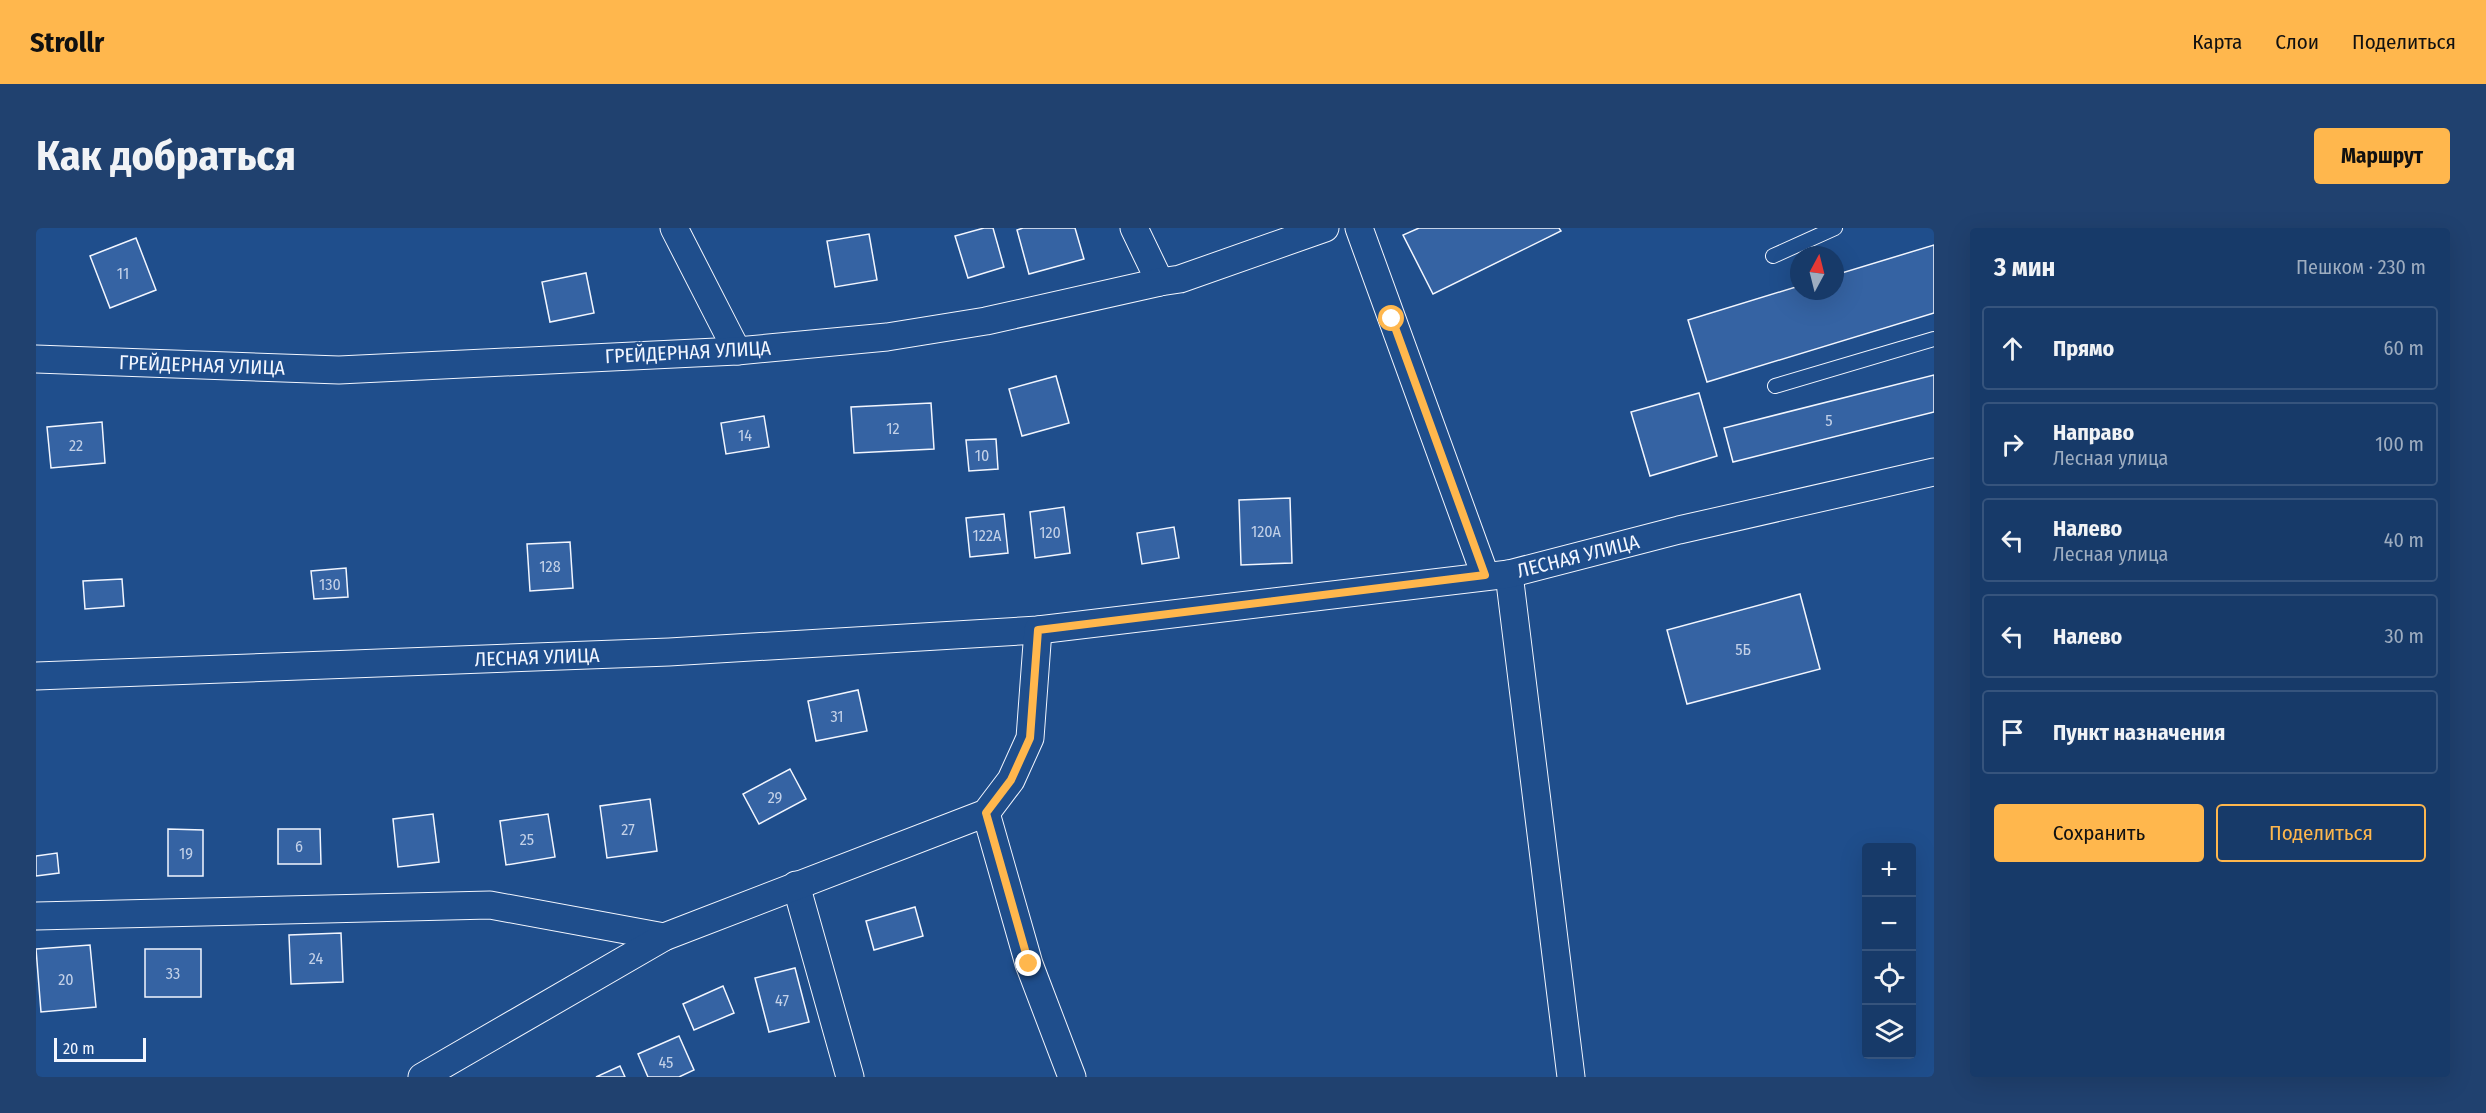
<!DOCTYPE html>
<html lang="ru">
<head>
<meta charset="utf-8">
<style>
	body { margin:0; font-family:"Fira Sans Condensed",sans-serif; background:#20416f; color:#f1f3f6 }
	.controls { position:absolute; right:18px; bottom:18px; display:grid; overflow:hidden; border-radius:6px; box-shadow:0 6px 24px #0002 }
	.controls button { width:54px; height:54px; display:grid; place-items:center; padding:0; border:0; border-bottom:2px solid #36547d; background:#173a69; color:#f1f3f6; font:30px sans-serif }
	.compass { position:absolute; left:1754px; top:18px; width:54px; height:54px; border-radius:50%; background:#173a69; box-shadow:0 6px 24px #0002; rotate:7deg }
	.scale { position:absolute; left:18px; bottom:15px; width:92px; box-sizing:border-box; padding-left:6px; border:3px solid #f2f6ff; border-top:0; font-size:16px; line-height:21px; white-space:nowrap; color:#f2f6ff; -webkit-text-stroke:4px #1f4e8c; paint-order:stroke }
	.stop { position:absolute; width:18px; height:18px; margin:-14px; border:4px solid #ffb74d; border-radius:50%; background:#fff }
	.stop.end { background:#ffb74d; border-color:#fff; box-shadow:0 2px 6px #0008 }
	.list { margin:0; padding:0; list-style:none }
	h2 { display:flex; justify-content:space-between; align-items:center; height:78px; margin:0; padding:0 24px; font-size:26px }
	h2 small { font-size:20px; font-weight:400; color:#9eadc0 }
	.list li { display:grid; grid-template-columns:39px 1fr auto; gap:18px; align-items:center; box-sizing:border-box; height:84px; margin:0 12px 12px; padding:0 12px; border:2px solid #36547d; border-radius:6px }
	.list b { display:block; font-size:22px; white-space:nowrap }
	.list p { margin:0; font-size:20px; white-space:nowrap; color:#9eadc0 }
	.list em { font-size:20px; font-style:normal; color:#9eadc0 }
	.actions { display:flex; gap:12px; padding:18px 24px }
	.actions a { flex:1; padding:14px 0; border:2px solid #ffb74d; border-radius:6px; text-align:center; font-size:21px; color:#ffb74d }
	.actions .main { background:#ffb74d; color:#111 }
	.icon { flex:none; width:33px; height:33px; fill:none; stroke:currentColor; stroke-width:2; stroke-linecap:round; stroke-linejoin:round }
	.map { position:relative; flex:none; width:1898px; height:849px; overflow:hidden; border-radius:6px }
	header { display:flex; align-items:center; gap:36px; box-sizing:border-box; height:84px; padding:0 30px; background:#ffb74d; color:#111 }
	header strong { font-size:28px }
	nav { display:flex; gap:33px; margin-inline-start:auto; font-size:21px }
	.intro { display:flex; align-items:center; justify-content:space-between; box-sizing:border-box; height:144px; padding:0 36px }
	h1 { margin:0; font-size:42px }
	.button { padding:15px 27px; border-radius:6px; background:#ffb74d; color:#111; font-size:21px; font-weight:700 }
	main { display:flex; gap:36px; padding:0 36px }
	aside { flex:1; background:#173a69; border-radius:6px; box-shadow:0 6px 24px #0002 }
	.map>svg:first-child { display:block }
</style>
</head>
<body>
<header>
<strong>Strollr</strong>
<nav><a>Карта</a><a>Слои</a><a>Поделиться</a></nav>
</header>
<div class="intro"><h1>Как добраться</h1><a class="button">Маршрут</a></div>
<main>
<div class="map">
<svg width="1898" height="849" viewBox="0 0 1898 849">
	<rect width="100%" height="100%" fill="#1f4e8c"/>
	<g fill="#3563a3" stroke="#f2f6ff" stroke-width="1.5">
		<path d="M948 0H957L968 39 932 50 919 8Z"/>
		<path d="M987 0H1039L1048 31 993 46 981 2Z"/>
		<path d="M1383 0H1523L1525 3 1397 66 1367 7Z"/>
		<path d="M833 6 841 52 799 59 791 13Z"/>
		<path d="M100 10 120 62 74 80 54 28Z"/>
		<path d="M1898 17V85L1671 154 1652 92 1763 58V63H1799V47Z"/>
		<path d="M550 45 558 85 514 94 506 54Z"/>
		<path d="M1898 147V184L1697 234 1688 200Z"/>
		<path d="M1020 148 1033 195 986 208 973 161Z"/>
		<path d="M1663 165 1681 228 1614 248 1595 184Z"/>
		<path d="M895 175 898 221 818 225 815 179Z"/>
		<path d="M728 188 733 219 690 226 685 195Z"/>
		<path d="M66 194 69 235 15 240 11 199Z"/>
		<path d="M960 211 962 241 933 243 930 212Z"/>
		<path d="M1254 270 1256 335 1205 337 1203 272Z"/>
		<path d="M1028 279 1034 325 999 330 994 284Z"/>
		<path d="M968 286 972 325 934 329 930 290Z"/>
		<path d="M1138 299 1143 330 1106 336 1101 305Z"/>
		<path d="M534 314 537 360 494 363 491 316Z"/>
		<path d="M310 340 312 369 278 371 275 343Z"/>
		<path d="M86 351 88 378 49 381 47 353Z"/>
		<path d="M1764 366 1784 441 1651 476 1631 402Z"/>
		<path d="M822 462 831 503 780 513 772 473Z"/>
		<path d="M754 541 770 571 723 596 707 566Z"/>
		<path d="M614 571 621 623 571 630 564 578Z"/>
		<path d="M397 586 403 634 362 639 357 591Z"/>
		<path d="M512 586 519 629 470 637 464 593Z"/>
		<path d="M132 601 167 602V648H132Z"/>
		<path d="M242 601H284L285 636H242Z"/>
		<path d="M21 625 23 645 0 648V628Z"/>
		<path d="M879 679 887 708 838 722 830 693Z"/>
		<path d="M305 705 307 754 255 756 253 707Z"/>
		<path d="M54 717 60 779 5 784 0 721Z"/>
		<rect x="109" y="721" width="56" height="48"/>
		<path d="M759 740 773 794 733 804 719 750Z"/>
		<path d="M687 758 698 785 658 802 647 776Z"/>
		<path d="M643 808 658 842 643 849H612L602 826Z"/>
		<path d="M584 838 589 849H560Z"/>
	</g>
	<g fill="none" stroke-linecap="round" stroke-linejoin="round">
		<g stroke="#f2f6ff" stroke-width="16">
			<g id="service">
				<path d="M1737 28 1799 0"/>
				<path d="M1739 158 1898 111"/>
			</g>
		</g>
		<g stroke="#f2f6ff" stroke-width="29">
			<g id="minor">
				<path d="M638 0 701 123"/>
				<path d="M1098 0 1124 54"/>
				<path d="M1323 0 1449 347"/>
				<path d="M0 131 303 142 701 123 851 109 950 93 1124 54 1144 51 1289 0"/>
				<path d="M1473 346 1535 849"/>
				<path d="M0 448 633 424 1002 402 1473 346 1643 302 1898 244"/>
				<path d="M950 585 993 736 1036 849"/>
				<path d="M760 657 814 849"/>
				<path d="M0 688 454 677 628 709"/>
				<path d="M386 849 628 709 950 585 975 552 994 510 1002 402"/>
			</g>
		</g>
		<use href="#service" stroke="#1f4e8c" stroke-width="14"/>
		<use href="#minor" stroke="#1f4e8c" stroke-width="27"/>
	</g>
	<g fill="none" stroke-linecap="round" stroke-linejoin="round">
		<path stroke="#ffb74d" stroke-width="8" d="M993 736 950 585 975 552 994 510 1002 402 1449 347 1356 91"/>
	</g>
	<g text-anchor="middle" stroke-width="4.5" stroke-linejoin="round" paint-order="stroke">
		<g font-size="16" fill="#c3d1e8">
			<text x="87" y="51">11</text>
			<text x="1793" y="198">5</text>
			<text x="857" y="206">12</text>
			<text x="709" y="213">14</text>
			<text x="40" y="223">22</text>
			<text x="946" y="233">10</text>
			<text x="1230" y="309">120А</text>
			<text x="1014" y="310">120</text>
			<text x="951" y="313">122А</text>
			<text x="514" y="344">128</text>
			<text x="294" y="362">130</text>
			<text x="1707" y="427">5Б</text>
			<text x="801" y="494">31</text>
			<text x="739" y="575">29</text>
			<text x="592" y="607">27</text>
			<text x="491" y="617">25</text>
			<text x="263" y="624">6</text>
			<text x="150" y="631">19</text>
			<text x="280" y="736">24</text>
			<text x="137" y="751">33</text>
			<text x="30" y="757">20</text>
			<text x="746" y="778">47</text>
			<text x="630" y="840">45</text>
		</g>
		<g font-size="20" fill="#f2f6ff" stroke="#1f4e8c">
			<text transform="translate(652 124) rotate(-3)" y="7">ГРЕЙДЕРНАЯ УЛИЦА</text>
			<text transform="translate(166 137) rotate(2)" y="7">ГРЕЙДЕРНАЯ УЛИЦА</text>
			<text transform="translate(1542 328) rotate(-14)" y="7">ЛЕСНАЯ УЛИЦА</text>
			<text transform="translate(501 429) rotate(-2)" y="7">ЛЕСНАЯ УЛИЦА</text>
		</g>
	</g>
</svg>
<div class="controls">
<button>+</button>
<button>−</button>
<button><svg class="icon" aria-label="locate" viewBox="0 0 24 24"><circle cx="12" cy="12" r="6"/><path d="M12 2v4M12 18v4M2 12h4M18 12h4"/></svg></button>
<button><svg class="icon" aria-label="layers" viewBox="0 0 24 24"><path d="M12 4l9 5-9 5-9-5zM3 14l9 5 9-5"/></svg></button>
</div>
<svg class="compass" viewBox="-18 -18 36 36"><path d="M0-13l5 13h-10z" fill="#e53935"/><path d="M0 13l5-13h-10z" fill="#9eadc0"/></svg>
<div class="scale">20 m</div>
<div class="stop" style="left:1356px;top:91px"></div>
<div class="stop end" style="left:993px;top:736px"></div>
</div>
<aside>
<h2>3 мин<small>Пешком · 230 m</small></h2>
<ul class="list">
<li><svg class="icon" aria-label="ahead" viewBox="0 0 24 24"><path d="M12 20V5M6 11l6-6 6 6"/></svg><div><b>Прямо</b></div><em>60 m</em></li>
<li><svg class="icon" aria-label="right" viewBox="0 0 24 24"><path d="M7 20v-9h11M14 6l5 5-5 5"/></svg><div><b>Направо</b><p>Лесная улица</p></div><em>100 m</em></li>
<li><svg class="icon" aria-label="left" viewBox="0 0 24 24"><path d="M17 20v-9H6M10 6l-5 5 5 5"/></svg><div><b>Налево</b><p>Лесная улица</p></div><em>40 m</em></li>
<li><svg class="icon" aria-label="left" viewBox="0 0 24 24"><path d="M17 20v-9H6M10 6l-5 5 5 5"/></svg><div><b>Налево</b></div><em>30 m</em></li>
<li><svg class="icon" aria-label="arrive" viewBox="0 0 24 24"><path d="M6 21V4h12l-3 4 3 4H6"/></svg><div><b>Пункт назначения</b></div></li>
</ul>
<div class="actions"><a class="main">Сохранить</a><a>Поделиться</a></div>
</aside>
</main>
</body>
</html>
